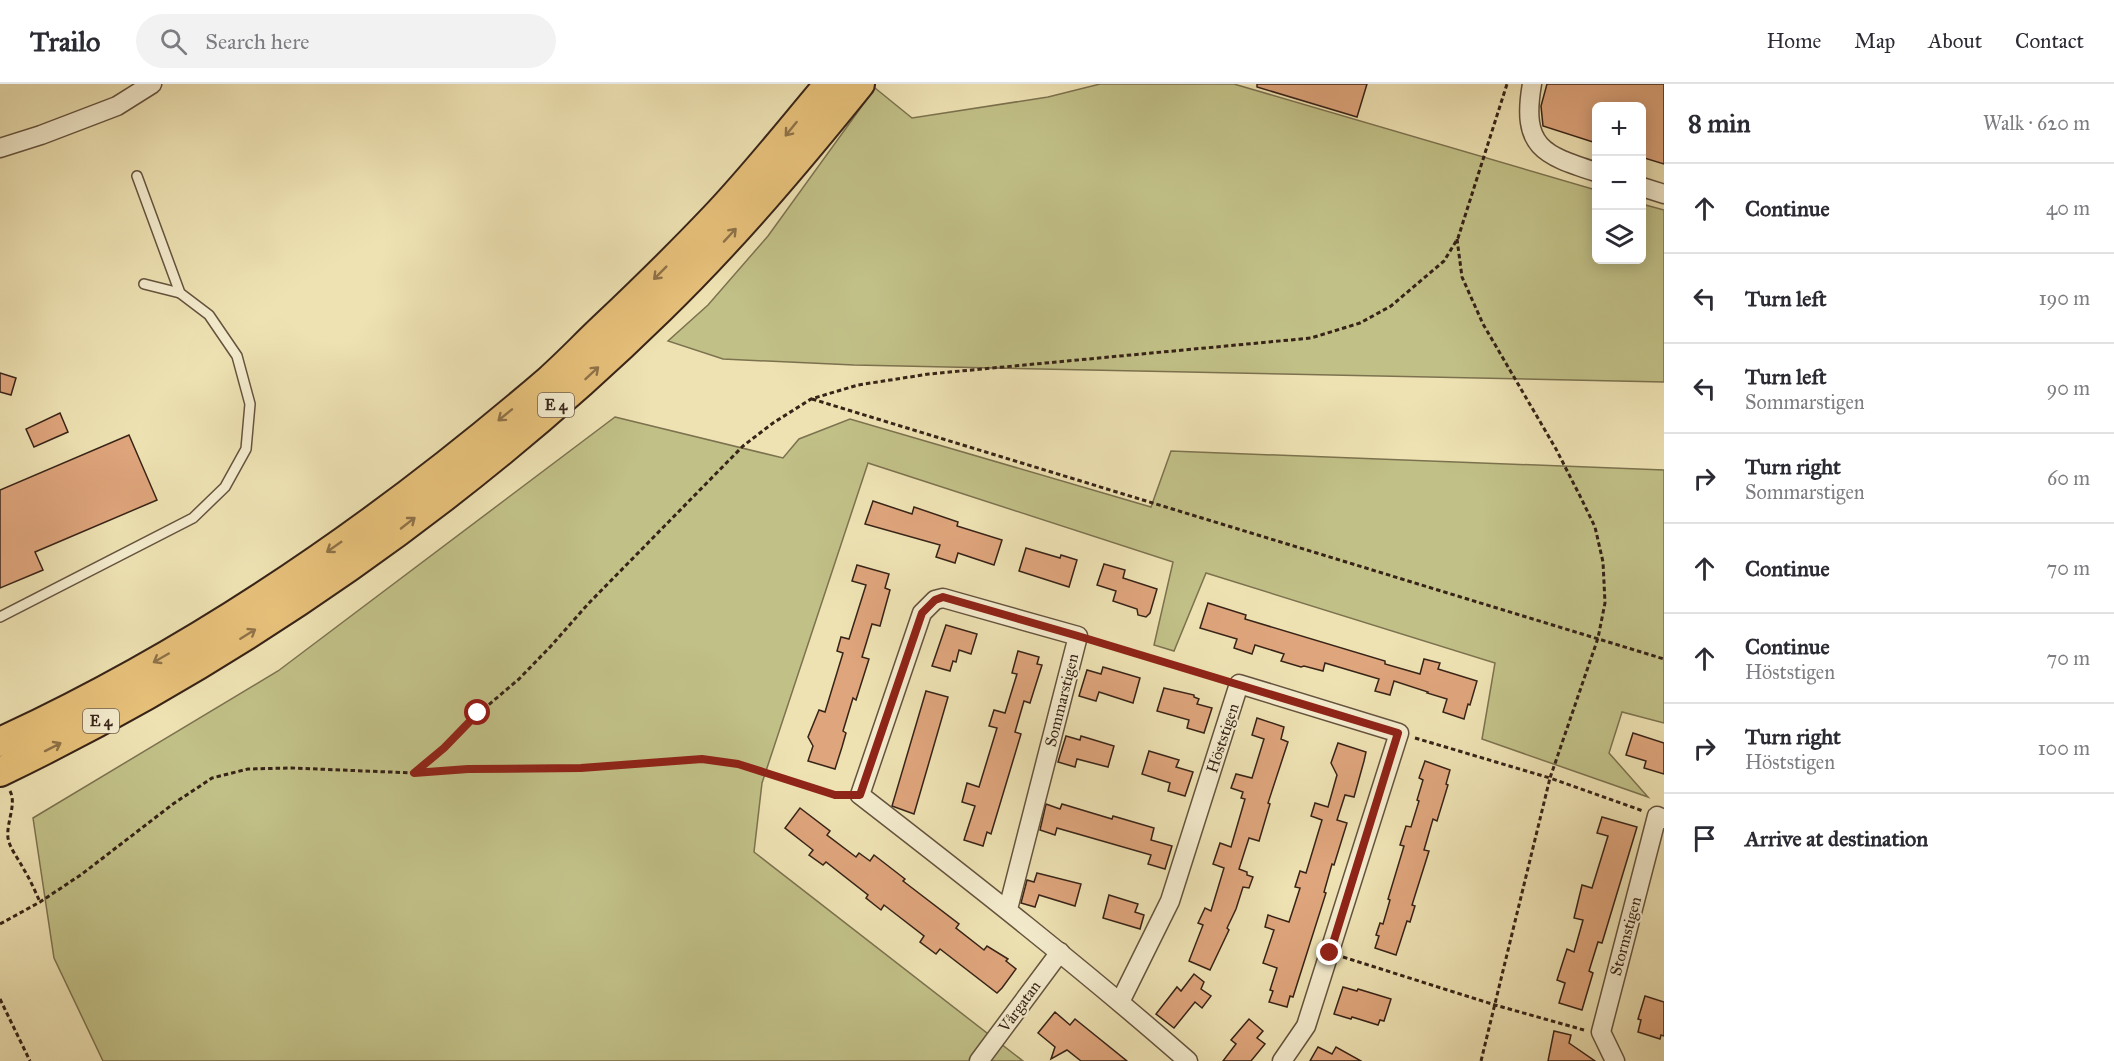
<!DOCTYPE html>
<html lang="en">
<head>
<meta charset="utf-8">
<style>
	body { margin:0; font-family:"IM FELL Great Primer",serif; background:#f2f2f3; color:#2b2b33 }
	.controls { position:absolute; right:18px; top:18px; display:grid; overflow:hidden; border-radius:9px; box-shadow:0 3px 15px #0003 }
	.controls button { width:54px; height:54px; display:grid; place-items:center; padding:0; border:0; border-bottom:2px solid #e1e1e2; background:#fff; color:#2b2b33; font:30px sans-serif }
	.stop { position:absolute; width:18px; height:18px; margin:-14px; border:4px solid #8f2418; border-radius:50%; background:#fff }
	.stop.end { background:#8f2418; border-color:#fff; box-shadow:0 2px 6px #0008 }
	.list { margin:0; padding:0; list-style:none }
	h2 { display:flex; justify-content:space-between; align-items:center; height:78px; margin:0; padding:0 24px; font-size:26px }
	h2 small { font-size:20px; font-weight:400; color:#7c7c81 }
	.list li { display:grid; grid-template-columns:39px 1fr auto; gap:18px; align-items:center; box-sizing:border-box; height:90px; padding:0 24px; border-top:2px solid #e1e1e2 }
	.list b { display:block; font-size:22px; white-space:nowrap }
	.list p { margin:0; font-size:20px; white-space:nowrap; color:#7c7c81 }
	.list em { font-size:20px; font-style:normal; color:#7c7c81 }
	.icon { flex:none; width:33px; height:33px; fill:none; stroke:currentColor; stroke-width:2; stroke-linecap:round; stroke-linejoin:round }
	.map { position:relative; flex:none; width:1664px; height:977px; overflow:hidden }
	header { display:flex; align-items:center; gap:36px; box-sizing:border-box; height:84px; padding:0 30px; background:#fff; border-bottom:2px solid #e1e1e2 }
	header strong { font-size:28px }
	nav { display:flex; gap:33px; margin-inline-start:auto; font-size:21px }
	.search { width:420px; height:54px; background:#f2f2f3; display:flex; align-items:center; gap:15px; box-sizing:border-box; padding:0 21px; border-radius:33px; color:#7c7c81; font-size:22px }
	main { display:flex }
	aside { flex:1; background:#fff }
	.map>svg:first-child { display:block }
</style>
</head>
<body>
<header>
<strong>Trailo</strong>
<div class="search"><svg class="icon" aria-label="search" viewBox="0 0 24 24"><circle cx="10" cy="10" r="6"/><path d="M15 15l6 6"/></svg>Search here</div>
<nav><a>Home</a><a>Map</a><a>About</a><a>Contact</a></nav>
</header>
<main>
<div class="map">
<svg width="1664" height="977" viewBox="0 0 1664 977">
	<rect width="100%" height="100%" fill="#eee2b3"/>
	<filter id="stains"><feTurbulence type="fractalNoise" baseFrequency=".00333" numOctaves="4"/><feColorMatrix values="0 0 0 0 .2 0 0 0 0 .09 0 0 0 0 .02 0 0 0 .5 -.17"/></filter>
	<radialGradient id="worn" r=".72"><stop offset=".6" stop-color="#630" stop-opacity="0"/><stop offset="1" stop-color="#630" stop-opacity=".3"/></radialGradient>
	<g fill="#c1c087" stroke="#7c724f" stroke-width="1.5">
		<path d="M1100 0H1234L1596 106V176H1642V120L1664 126V298L854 281 723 275 668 257 708 221 768 152 875 4 912 34 1048 13Z"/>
		<path d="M615 333 783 374 799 355 850 335 1151 423 1171 367 1664 386V639L1622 628 1609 669 1648 713 1482 655 1495 579 1206 489 1174 567 1154 561 1173 478 868 379 762 699 754 768 1023 977H103L54 874 33 734 278 587Z"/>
	</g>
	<g fill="#dfa57c" stroke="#372317" stroke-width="1.5">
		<path d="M1257 0H1367L1357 33 1257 3Z"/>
		<path d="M1547 0H1664V80L1641 73V22H1596V59L1543 42 1541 22Z"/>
		<path d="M0 289 16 294 11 311 0 308Z"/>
		<path d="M60 329 68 348 34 363 26 345Z"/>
		<path d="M129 351 157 416 35 468 43 486 0 504V406Z"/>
		<path d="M873 417 912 430 914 423 958 438 957 442 1002 456 994 481 958 469 955 479 936 473 940 461 865 440Z"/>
		<path d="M1026 464 1060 474 1061 471 1077 476 1069 503 1019 487Z"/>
		<path d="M1104 480 1125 486 1123 494 1157 505 1150 529 1146 533 1138 531 1137 525 1113 517 1116 507 1097 501Z"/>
		<path d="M857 481 889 490 885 504 890 506 880 542 872 540 862 573 869 575 856 616 853 614 843 647 846 649 842 663 835 685 808 677 813 662 808 653 819 626 825 628 843 569 837 567 841 553 849 555 866 501 852 497Z"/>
		<path d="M1208 519 1246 531 1245 535 1385 577V580L1420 590 1424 575 1440 579 1438 585 1477 597 1470 621 1468 620 1464 635 1443 628 1447 615 1427 609 1428 608 1394 597 1390 611 1375 607 1379 595 1325 579 1323 587 1304 582 1301 583 1281 577 1284 570 1255 561 1252 570 1234 564 1237 555 1200 544Z"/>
		<path d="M946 541 977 550 971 570 959 566 956 578 953 577 950 587 932 582Z"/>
		<path d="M1018 567 1039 573 1037 580 1042 581 1030 619 1024 617 1015 648 1021 650 991 750 987 748 983 762 964 756 975 722 962 718 967 699 979 703 997 644 989 642 994 626 1005 629 1017 590 1012 589Z"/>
		<path d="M1103 583 1140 594 1133 619 1099 608 1096 617 1079 612 1087 586 1101 590Z"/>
		<path d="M1164 604 1194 611V613L1199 615 1197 620 1212 624 1204 649 1187 644 1189 636 1157 627Z"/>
		<path d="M926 607 948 613 914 730 892 722Z"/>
		<path d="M1257 634 1284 643 1281 655 1288 658 1268 719 1270 720 1259 757 1249 754 1239 785 1247 788V791L1253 793 1249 804 1243 803 1236 825 1227 844 1229 846 1210 886 1189 877 1203 841 1198 839 1205 824 1211 827 1224 784 1213 780 1220 759 1231 763 1245 715 1241 714 1243 708 1231 704 1236 690 1252 694 1264 655 1252 651Z"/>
		<path d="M1633 649 1664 659V690L1644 684 1646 677 1626 671Z"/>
		<path d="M1066 652 1080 656 1081 652 1114 662 1108 683 1077 675 1075 683 1058 678Z"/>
		<path d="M1338 659 1366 668 1364 677 1354 713 1345 711 1337 736 1347 739 1334 781 1332 780 1324 808 1326 809 1293 913 1290 912 1287 923 1269 918 1273 907 1270 906 1277 884 1263 879 1274 846 1265 843 1268 831 1289 838 1300 804 1295 803 1300 787 1306 789 1322 736 1311 732 1315 719 1328 723 1337 691 1331 679Z"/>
		<path d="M1149 667 1179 676 1176 683 1193 688 1185 712 1168 707 1170 699 1142 690Z"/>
		<path d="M1425 677 1450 686 1446 700 1448 701 1437 737 1433 735 1424 766 1429 767 1412 821 1415 822 1410 838 1407 837 1396 871 1375 864 1379 852 1376 851 1380 839 1383 840 1390 816 1388 815 1404 762 1400 761 1406 742 1411 743 1419 717 1417 716 1423 696 1419 694Z"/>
		<path d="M1046 720 1060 725 1062 720 1112 735 1113 732 1154 744 1151 756 1172 762 1165 785 1148 780 1151 771 1057 744 1055 751 1040 746Z"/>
		<path d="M800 724 830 747 827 751 856 773 859 769 870 777 874 771 905 795 903 797 959 840 956 844 984 866 987 862 1008 875 1006 877 1016 885 1002 904 997 909 940 865 936 870 920 858 924 852 884 821 881 826 866 814 868 811 826 778 823 781 809 771 813 766 785 744Z"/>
		<path d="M1602 733 1637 743 1602 859 1598 858 1589 887 1593 889 1582 926 1559 919 1565 899 1557 896 1567 865 1574 868 1583 836 1574 834 1582 801 1592 804 1608 752 1597 749Z"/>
		<path d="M1037 789 1081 800 1075 822 1039 811 1035 823 1021 819 1027 796 1034 798Z"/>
		<path d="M1109 811 1138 820 1135 828 1144 831 1140 845 1103 834Z"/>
		<path d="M1194 890 1204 898 1201 905 1211 912 1202 924 1195 918 1174 944 1156 930 1177 903 1181 907Z"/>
		<path d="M1343 903 1357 907 1358 905 1391 915 1384 937 1380 936 1378 941 1352 933 1351 935 1334 930Z"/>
		<path d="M1645 912 1664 918V952L1661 951 1660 955 1638 948 1641 936 1638 935Z"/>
		<path d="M1055 928 1070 941 1075 935 1127 977H1081L1067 966 1051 975 1055 963 1038 949Z"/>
		<path d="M1249 935 1263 947 1257 954 1265 960 1251 977H1223L1236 960 1231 956Z"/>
		<path d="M1554 947 1571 951 1569 959 1595 977H1548Z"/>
		<path d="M1318 963 1332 970 1336 963 1361 977H1310Z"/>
	</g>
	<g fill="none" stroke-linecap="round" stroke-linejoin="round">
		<g stroke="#65533e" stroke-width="12">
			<g id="service">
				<path d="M144 200 180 209"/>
				<path d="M0 533 193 434 225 403 246 365 250 320 237 272 209 231 180 209 137 92"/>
			</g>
		</g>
		<g stroke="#65533e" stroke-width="21">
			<g id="minor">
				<path d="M1532 0C1521 63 1543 71 1596 88"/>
				<path d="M0 64 41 51 117 22 152 0"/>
				<path d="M1642 103 1664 110"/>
				<path d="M1008 825 1078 552 943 514 935 516 922 529 860 711C971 797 1082 884 1188 977"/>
				<path d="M1120 918 1170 817 1239 600 1399 649 1306 942 1282 977"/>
				<path d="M979 977 1060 868"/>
				<path d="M1615 977 1601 948 1657 732 1664 735"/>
			</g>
		</g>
		<g stroke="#372317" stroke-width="32">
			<g id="trunk">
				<path d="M0 658C200 566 383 439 549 296 568 279 585 261 603 244 641 208 678 172 714 134 754 92 791 45 829 0"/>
				<path d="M0 688C241 572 469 412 660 225 732 155 797 78 860 0"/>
			</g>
		</g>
		<g stroke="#372317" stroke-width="3" stroke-dasharray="4.5 3" stroke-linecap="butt">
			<path d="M1457 155 1462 193 1483 240 1556 365 1580 412 1595 443 1603 478 1605 519 1598 554 1550 694 1643 727"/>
			<path d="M812 315 1664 575"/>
			<path d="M1094 557 1223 595"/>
			<path d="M1415 654 1550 694 1481 977"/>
			<path d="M416 689 514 684H581L702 675 738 680 835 711H845"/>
			<path d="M10 707C17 720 6 739 8 754 10 765 18 774 23 784 30 795 35 807 40 818"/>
			<path d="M0 840 40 818 82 790 173 720 212 694 248 685 292 684 414 689 479 629 519 595 551 562 588 520 743 362 773 339 811 315 858 301 929 290 1311 254 1360 239 1391 222 1444 177 1458 154 1507 0"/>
			<path d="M1343 873 1495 921 1584 946"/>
			<path d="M0 915 30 977"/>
		</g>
		<use href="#service" stroke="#f4ecce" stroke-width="9"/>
		<use href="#minor" stroke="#f4ecce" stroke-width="18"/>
		<use href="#trunk" stroke="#e7c17a" stroke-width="28"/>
	</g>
	<defs><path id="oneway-shaft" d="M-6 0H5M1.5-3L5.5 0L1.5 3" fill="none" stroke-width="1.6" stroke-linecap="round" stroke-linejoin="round" transform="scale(1.5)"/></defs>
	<g stroke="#8f7248">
		<use href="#oneway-shaft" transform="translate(791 45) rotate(129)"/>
		<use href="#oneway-shaft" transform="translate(730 151) rotate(-47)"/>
		<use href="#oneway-shaft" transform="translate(660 189) rotate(135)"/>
		<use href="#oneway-shaft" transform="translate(592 289) rotate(-43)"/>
		<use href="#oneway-shaft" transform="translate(505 331) rotate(141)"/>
		<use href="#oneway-shaft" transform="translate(408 439) rotate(-38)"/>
		<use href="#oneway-shaft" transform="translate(334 463) rotate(145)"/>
		<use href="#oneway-shaft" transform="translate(248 550) rotate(-32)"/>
		<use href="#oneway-shaft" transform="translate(161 574) rotate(150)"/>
		<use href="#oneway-shaft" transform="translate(53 663) rotate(-27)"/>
	</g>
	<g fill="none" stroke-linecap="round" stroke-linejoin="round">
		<path stroke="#8f2418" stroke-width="8" d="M478 629 444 664 414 689 468 685 581 684 702 675 738 680 835 711H860L922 529 935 516 943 513 1078 552 1398 649 1330 869"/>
	</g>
	<g text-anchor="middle" stroke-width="4.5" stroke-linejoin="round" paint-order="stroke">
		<g fill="#f4ecce" stroke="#705f4e" stroke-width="1.5">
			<rect x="538" y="309" width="36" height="24" rx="4.5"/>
			<rect x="83" y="625" width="36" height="24" rx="4.5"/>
		</g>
		<g font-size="15" font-weight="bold" fill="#372317">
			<text x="556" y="326">E 4</text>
			<text x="101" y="642">E 4</text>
		</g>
		<g font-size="16" fill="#372317" stroke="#f4ecce">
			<text transform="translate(1061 616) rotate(-76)" y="6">Sommarstigen</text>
			<text transform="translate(1222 654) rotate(-72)" y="6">Höststigen</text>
			<text transform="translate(1625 852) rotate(-75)" y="6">Stormstigen</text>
			<text transform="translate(1019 922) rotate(-54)" y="6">Vårgatan</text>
		</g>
	</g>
	<rect width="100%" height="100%" filter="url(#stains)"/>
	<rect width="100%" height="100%" fill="url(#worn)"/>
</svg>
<div class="controls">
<button>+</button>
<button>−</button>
<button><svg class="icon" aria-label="layers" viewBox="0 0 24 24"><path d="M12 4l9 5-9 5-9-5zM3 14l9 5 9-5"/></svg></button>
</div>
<div class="stop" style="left:478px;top:629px"></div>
<div class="stop end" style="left:1330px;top:869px"></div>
</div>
<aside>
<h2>8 min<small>Walk · 620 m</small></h2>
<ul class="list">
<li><svg class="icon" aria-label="ahead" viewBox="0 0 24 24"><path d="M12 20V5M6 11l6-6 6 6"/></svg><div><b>Continue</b></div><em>40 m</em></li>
<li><svg class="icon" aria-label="left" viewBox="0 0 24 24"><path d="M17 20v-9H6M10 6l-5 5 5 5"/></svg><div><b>Turn left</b></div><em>190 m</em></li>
<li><svg class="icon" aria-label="left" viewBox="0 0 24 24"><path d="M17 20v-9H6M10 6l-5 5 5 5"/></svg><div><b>Turn left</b><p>Sommarstigen</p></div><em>90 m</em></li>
<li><svg class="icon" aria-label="right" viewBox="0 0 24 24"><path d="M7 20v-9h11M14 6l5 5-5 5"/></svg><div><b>Turn right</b><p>Sommarstigen</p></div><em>60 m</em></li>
<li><svg class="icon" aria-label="ahead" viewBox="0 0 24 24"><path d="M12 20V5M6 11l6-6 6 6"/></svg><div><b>Continue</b></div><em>70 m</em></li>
<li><svg class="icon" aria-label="ahead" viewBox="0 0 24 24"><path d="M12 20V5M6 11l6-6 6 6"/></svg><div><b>Continue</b><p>Höststigen</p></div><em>70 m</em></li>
<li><svg class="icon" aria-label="right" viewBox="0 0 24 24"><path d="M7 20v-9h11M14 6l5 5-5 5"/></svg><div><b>Turn right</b><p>Höststigen</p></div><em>100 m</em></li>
<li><svg class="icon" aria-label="arrive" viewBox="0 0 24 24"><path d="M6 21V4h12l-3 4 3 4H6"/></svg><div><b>Arrive at destination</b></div></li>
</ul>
</aside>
</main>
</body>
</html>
